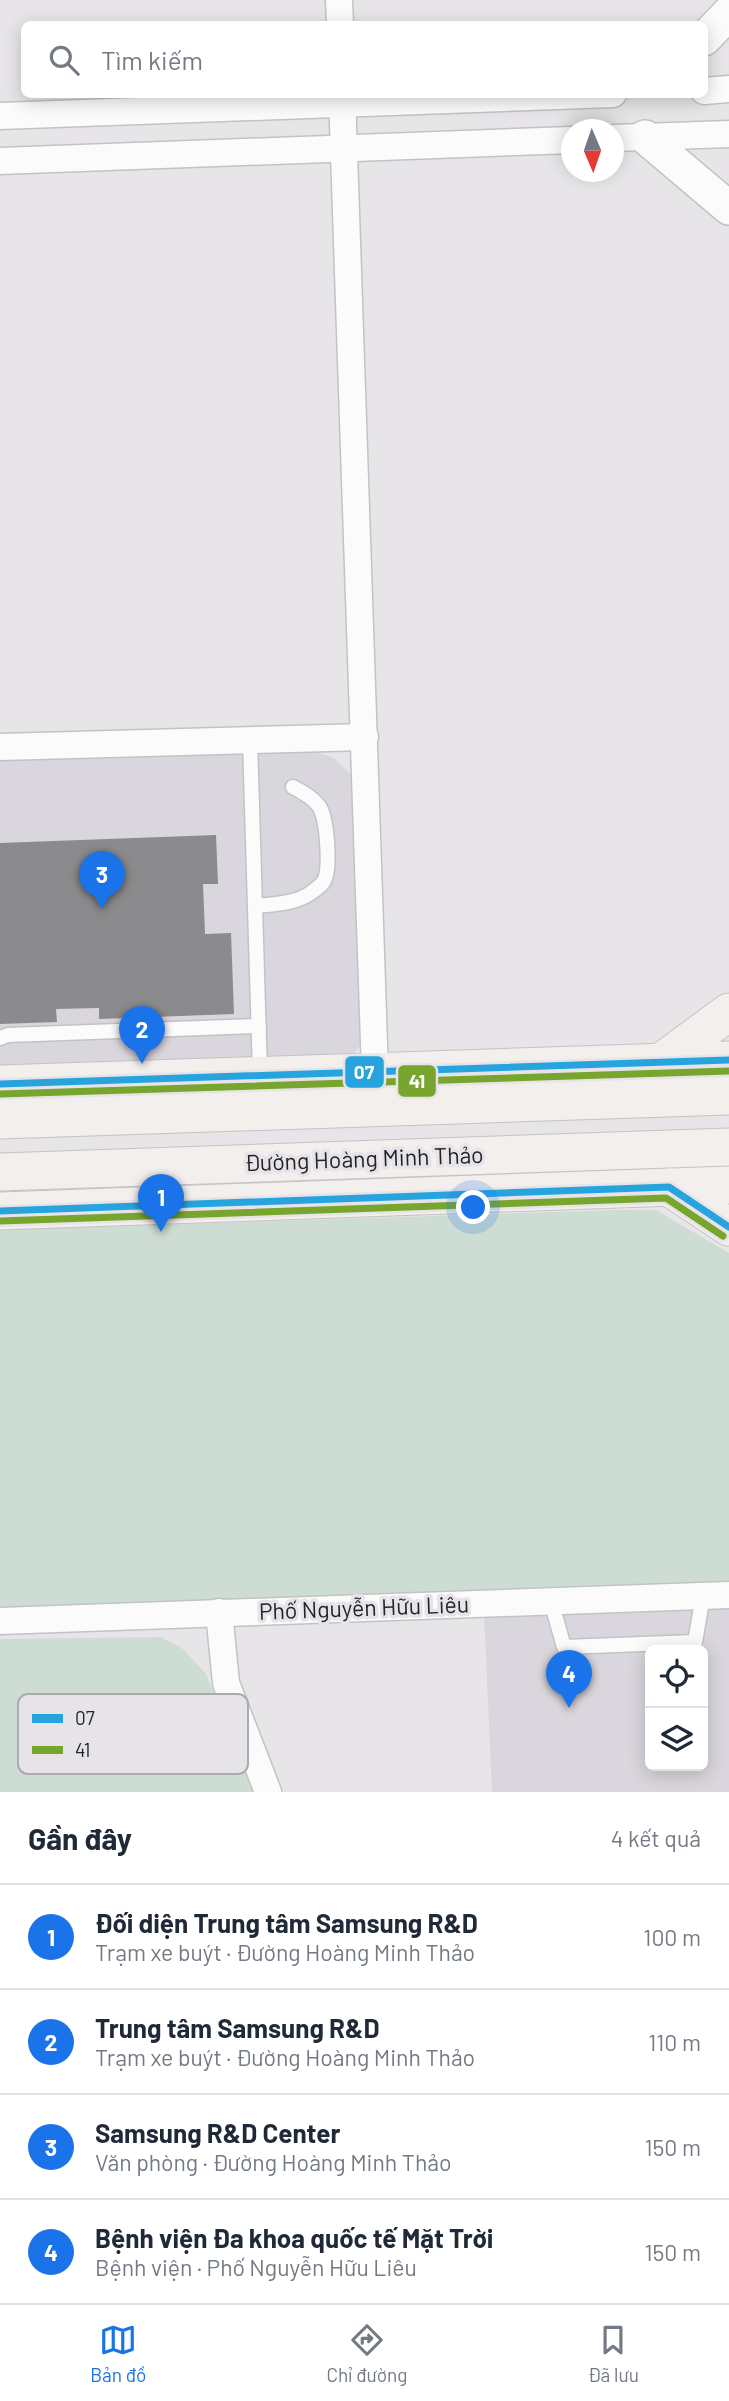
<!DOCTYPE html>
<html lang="vi">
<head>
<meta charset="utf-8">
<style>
	body { margin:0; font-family:Barlow,sans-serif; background:#f6f6f7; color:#1f2937 }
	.controls { position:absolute; right:21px; bottom:21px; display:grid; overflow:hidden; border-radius:10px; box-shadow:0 4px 18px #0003 }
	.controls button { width:63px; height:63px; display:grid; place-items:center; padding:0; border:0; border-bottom:2px solid #e0e1e3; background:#fff; color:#1f2937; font:35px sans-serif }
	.compass { position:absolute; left:561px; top:119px; width:63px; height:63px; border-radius:50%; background:#fff; box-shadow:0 4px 18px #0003; rotate:178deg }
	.you { position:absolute; left:474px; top:1208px; width:24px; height:24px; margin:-18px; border:5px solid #fff; border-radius:50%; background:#1a73e8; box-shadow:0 0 0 10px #1a73e833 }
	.badge { display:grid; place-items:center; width:46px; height:46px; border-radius:50%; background:#1a73e8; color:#fff; font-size:23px; font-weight:700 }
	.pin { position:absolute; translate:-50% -58px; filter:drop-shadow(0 2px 4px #0008) }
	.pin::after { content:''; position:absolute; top:37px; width:24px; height:21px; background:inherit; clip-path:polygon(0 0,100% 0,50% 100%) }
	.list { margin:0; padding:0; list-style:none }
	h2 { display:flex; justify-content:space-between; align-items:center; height:91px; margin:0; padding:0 28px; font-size:30px }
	h2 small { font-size:23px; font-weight:400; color:#747a83 }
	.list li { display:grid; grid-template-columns:46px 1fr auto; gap:21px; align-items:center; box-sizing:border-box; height:105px; padding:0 28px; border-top:2px solid #e0e1e3 }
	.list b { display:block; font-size:26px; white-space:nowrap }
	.list p { margin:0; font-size:23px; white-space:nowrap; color:#747a83 }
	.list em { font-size:23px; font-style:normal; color:#747a83 }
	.icon { flex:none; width:38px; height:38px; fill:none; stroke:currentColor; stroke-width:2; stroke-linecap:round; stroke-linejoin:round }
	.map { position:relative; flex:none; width:729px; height:1792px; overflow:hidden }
	.search { position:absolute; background:#fff; box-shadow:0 4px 18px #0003; left:21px; right:21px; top:21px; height:77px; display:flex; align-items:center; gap:18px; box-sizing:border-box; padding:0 24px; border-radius:10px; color:#747a83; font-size:26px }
	.sheet { height:511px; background:#fff }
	nav { display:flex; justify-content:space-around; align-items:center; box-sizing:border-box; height:98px; border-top:2px solid #e0e1e3; background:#fff; font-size:19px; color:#747a83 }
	nav a { display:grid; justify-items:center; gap:4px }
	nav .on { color:#1a73e8 }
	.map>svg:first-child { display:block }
</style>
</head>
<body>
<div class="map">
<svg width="729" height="1792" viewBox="0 0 729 1792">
	<rect width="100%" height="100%" fill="#e7e5e8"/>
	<g fill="#dad6dd" fill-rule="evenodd">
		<path d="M316 752 334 758 351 775 358 790 364 1041 349 1060 0 1078V761Z"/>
		<path d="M729 1604V1792H492L484 1612ZM650 1650H703V1766H650Z"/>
	</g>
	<g fill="#cdddd3">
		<path d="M616 1210H656L729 1253V1585L0 1610V1230Z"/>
		<path d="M161 1637 183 1649 206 1674 253 1792H0V1639Z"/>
	</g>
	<path fill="#8b8a8c" d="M216 835 218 884H203L205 934 231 933 234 1014 99 1019V1008L56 1009 57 1022 0 1024V843Z"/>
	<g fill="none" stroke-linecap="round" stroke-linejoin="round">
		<g stroke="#c3c2c4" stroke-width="17">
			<g id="service">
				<path d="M250 740 260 1074"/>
				<path d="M255 906C275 904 296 904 312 892 316 889 322 885 324 881 331 868 327 818 319 806 312 797 303 792 293 787"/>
				<path d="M0 1038 8 1035 259 1026"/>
				<path d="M551 1601 564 1647 695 1642 703 1596"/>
			</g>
		</g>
		<g stroke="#c3c2c4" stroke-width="29">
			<g id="minor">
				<path d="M339 0 340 24"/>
				<path d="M704 91 729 89"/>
				<path d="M342 94 375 1072"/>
				<path d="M0 116 613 94"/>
				<path d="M614 138 729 134"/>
				<path d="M0 161 572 140"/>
				<path d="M0 747 365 737"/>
				<path d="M219 1612 226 1683 268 1792"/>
				<path d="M0 1621 729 1595"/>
			</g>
		</g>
		<g stroke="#c3c2c4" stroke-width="36">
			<g id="tertiary">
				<path d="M704 39 729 13"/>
				<path d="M645 137 729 208"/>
			</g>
		</g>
		<g stroke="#c3c2c4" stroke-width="39">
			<g id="secondary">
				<path d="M662 1068 661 1062 729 1012"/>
				<path d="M0 1084 729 1060"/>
				<path d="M0 1120 729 1096"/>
				<path d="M0 1172 729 1147"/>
				<path d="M669 1187 729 1227"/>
				<path d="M0 1211 729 1185"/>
			</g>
		</g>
		<use href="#service" stroke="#fbfbfc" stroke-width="14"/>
		<use href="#minor" stroke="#fbfbfc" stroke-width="26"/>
		<use href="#tertiary" stroke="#fbfbfc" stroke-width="33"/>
		<use href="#secondary" stroke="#f2efec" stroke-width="37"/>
		<g stroke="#e7e4e9" stroke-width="12">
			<g id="bus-1">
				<path d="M0 1084 729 1060"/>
				<path d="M0 1211 669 1187 729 1227"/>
			</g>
		</g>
		<g stroke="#e7e4e9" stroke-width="12">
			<g id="bus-2">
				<path d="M0 1094 729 1071"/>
				<path d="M0 1221 666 1198 723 1236"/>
			</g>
		</g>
		<use href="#bus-1" stroke="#27a3de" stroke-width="7"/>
		<use href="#bus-2" stroke="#78a52d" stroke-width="7"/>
	</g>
	<g text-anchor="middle" stroke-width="7" stroke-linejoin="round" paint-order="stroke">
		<g font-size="23" fill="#242325" stroke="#e7e4e9">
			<text transform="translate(364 1159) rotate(-2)" y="8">Đường Hoàng Minh Thảo</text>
			<text transform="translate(364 1608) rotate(-2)" y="8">Phố Nguyễn Hữu Liêu</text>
		</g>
	</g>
	<rect x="18" y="1694" width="230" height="80" rx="10" fill="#e7e4e9" stroke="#acaaae" stroke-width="2"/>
	<rect x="32" y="1714" width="31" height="9" fill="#27a3de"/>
	<rect x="32" y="1746" width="31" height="8" fill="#78a52d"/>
	<g font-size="19" fill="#242325">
		<text x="75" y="1725">07</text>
		<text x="75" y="1757">41</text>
	</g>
	<g stroke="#e7e4e9" stroke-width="2.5">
		<rect x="344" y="1055" width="41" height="34" rx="7" fill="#27a3de"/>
		<rect x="397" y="1064" width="40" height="34" rx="7" fill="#78a52d"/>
	</g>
	<g font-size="19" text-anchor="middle" font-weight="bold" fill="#fff">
		<text x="364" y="1079">07</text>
		<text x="417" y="1088">41</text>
	</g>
</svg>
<div class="controls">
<button><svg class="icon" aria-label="locate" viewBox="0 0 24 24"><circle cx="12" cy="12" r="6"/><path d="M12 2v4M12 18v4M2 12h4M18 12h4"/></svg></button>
<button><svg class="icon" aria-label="layers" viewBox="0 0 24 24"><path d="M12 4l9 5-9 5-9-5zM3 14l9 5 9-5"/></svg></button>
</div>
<svg class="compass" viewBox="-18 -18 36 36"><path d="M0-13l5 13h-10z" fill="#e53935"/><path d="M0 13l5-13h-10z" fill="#747a83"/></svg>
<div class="you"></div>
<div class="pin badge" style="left:161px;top:1232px">1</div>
<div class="pin badge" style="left:142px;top:1064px">2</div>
<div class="pin badge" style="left:102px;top:909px">3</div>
<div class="pin badge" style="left:569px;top:1708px">4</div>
<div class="search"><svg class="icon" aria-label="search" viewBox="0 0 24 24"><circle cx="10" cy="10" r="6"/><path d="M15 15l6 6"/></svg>Tìm kiếm</div>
</div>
<section class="sheet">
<h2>Gần đây<small>4 kết quả</small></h2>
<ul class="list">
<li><span class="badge">1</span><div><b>Đối diện Trung tâm Samsung R&amp;D</b><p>Trạm xe buýt · Đường Hoàng Minh Thảo</p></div><em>100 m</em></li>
<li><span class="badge">2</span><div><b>Trung tâm Samsung R&amp;D</b><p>Trạm xe buýt · Đường Hoàng Minh Thảo</p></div><em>110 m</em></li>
<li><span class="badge">3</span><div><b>Samsung R&amp;D Center</b><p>Văn phòng · Đường Hoàng Minh Thảo</p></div><em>150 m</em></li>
<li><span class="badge">4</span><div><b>Bệnh viện Đa khoa quốc tế Mặt Trời</b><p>Bệnh viện · Phố Nguyễn Hữu Liêu</p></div><em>150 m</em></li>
</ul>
</section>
<nav>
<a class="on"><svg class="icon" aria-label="map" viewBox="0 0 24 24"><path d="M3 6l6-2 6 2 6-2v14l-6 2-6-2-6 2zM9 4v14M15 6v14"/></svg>Bản đồ</a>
<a><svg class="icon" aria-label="directions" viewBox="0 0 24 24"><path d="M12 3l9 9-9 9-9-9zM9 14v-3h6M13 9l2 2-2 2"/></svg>Chỉ đường</a>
<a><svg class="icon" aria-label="saved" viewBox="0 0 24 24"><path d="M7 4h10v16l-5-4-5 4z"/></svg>Đã lưu</a>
</nav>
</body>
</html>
